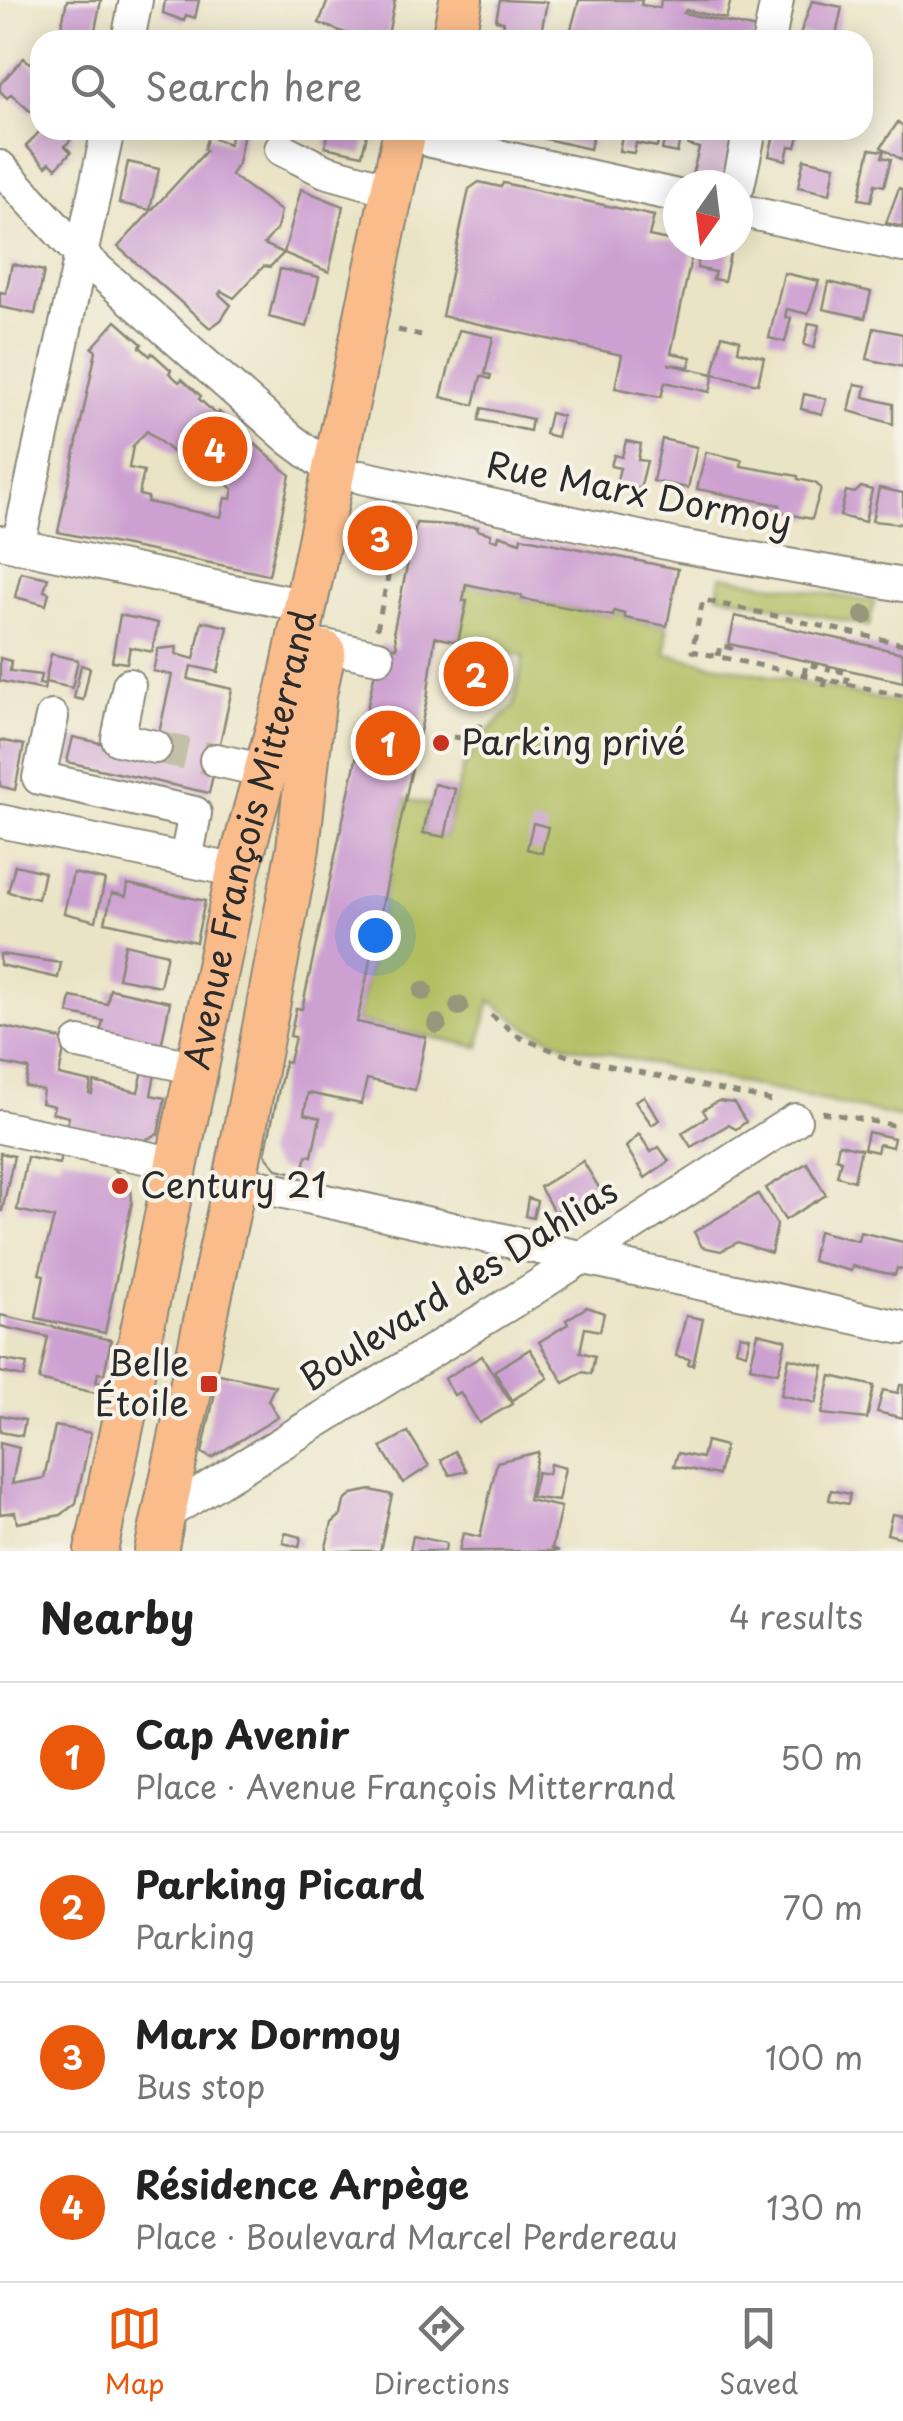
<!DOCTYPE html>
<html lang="en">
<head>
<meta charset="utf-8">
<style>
	body { margin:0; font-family:"Playpen Sans",sans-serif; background:#f6f6f6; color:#222 }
	.compass { position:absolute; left:663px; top:170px; width:90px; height:90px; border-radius:50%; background:#fff; box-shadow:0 5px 25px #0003; rotate:194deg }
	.you { position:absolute; left:375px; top:935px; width:35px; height:35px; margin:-25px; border:8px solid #fff; border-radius:50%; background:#1a73e8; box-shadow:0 0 0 15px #1a73e833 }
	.badge { display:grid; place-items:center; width:65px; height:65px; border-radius:50%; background:#ea580c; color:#fff; font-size:32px; font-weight:700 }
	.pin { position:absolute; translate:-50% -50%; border:5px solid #fff; box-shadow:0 2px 10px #0006 }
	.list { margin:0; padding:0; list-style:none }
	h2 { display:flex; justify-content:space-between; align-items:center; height:130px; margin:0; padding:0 40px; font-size:42px }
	h2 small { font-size:32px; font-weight:400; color:#767676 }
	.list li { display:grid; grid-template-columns:65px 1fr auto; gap:30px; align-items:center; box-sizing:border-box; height:150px; padding:0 40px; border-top:2px solid #e0e0e0 }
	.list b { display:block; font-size:38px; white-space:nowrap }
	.list p { margin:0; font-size:32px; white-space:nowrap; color:#767676 }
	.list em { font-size:32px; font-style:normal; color:#767676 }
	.icon { flex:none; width:55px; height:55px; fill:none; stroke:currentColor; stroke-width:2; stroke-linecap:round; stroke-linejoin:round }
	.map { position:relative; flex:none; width:903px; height:1551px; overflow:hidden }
	.search { position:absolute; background:#fff; box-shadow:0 5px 25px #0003; left:30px; right:30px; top:30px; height:110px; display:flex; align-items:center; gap:25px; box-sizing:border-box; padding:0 35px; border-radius:30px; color:#767676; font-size:38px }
	.sheet { height:730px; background:#fff }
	nav { display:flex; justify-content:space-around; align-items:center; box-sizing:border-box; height:140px; border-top:2px solid #e0e0e0; background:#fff; font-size:28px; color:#767676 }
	nav a { display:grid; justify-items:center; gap:5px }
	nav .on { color:#ea580c }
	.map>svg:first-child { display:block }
</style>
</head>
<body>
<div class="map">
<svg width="903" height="1551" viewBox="0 0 903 1551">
	<rect width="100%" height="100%" fill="#f7f3e8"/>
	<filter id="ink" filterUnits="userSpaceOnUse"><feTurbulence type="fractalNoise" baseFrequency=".01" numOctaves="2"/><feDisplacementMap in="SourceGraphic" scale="20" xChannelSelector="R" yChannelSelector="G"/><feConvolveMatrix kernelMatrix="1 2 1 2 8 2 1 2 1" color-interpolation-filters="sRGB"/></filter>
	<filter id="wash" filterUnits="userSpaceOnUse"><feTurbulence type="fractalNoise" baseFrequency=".0048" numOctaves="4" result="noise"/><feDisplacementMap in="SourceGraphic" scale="40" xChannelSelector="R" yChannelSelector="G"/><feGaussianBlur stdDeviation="2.25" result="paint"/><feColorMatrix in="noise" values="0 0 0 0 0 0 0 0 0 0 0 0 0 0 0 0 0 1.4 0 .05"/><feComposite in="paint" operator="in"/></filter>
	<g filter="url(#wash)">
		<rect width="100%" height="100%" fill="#eae4c6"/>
		<g fill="#b1be60" stroke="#6e7446" stroke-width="2.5">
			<path d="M721 576 874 602 869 626 717 594Z"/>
			<path d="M466 584 522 596V599L612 616 614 611 625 614V618L667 626 666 654 903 704V1118L569 1046 527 1028 490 1000 479 1047 357 1022 405 799 429 804 423 832 445 837 463 768 481 738 514 706 524 656 458 642 467 602 463 601Z"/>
		</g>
		<g id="blocks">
			<g fill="#cda0d2" fill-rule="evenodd">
				<path d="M67 0H101L93 40 60 33Z"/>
				<path d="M165 0H199L195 18 186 15 184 21 163 13Z"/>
				<path d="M328 0H395L387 40H347L348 34 319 23Z"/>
				<path d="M500 0 547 2 541 33 560 40H501L504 22 496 20Z"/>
				<path d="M579 0H642L641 5 660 8 661 0H731L726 19 686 10 684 13 756 29 754 40H568Z"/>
				<path d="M812 1 842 7 835 40 800 34Z"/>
				<path d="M24 58 40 72V101L31 112 11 94 7 98 0 91V84Z"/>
				<path d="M898 122 903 126V161L881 147Z"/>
				<path d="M41 130H68L74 136 65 146 71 152 56 168 50 162 46 166 26 146Z"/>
				<path d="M233 130H242L244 133 238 164 231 175 281 211 277 229 264 244 284 253 270 267 264 266 234 298 221 291 219 294 231 305 221 320 210 328 118 247 206 151 204 149 208 136 229 144Z"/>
				<path d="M329 130H368L362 155 325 147Z"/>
				<path d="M506 130H594L590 149Z"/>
				<path d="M623 130H661L657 147 636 143 634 153 619 151Z"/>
				<path d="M666 130H682L677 153 662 150Z"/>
				<path d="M703 130H735L725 178 715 185 690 183 699 148 688 145 691 131 702 133Z"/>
				<path d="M775 130H793L792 134 799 136 796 147 789 146 786 160 769 156Z"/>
				<path d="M870 149 884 151 882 157 891 159 884 186 875 184 871 201 859 199Z"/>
				<path d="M804 159 835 166 830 194 798 187Z"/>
				<path d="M128 162 159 169 150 210 119 203Z"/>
				<path d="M479 182 501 187 503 183 654 216 649 236 678 242V245H694L671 353 691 357 689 367 668 364 713 374 722 335 740 340 738 351 764 357 758 384 714 374 710 392 665 382 661 397 615 388 622 355 442 316 469 189Z"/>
				<path d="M899 188 903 190V227L886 223Z"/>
				<path d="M301 189 343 206 329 272 284 253Z"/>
				<path d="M701 245H732L724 281 713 279 715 272 697 268Z"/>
				<path d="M12 264 44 271 35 314 0 307V292L6 293Z"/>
				<path d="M280 269 319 277 307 327 269 317Z"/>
				<path d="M784 273 819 281 808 314 787 309 785 317 791 318 785 342 769 338Z"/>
				<path d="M829 282 871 292 865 318 823 309Z"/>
				<path d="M116 321 142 344 140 347 150 356 152 353 171 370 169 373 179 382 182 379 201 396 199 399 217 415 219 412 290 475 269 575 58 532 96 351 92 348ZM147 431 175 454 177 451 212 483 217 477 233 489 231 499 225 498 221 517 147 502 148 497 139 495 144 471 129 468 133 446Z"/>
				<path d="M809 323 819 325 814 348 804 345Z"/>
				<path d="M874 328 903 334V367L867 359Z"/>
				<path d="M459 330 493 337 485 374 491 375 490 379 481 376 474 405 441 397Z"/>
				<path d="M855 384 866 386 864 397 893 404V424L849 411Z"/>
				<path d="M804 394 826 399 822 414 801 409Z"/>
				<path d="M482 408 532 419 530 431 479 420Z"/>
				<path d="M550 413 562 416 557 437 545 434Z"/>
				<path d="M662 439 697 447 688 488 653 481Z"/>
				<path d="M626 441 641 444 638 460 647 461 640 489 616 484 620 468 611 466 614 455 622 457Z"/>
				<path d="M706 452 742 460 741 466 798 476V479L815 483 821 488 812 519 778 512 780 505 697 489Z"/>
				<path d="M861 487 872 490 865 522 840 516 846 491 855 493Z"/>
				<path d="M879 488 903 493V524L872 521Z"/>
				<path d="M416 523 478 527 477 530 491 534 490 539 498 540 499 535 520 542 521 537 678 569 667 626 625 618V614L614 611 613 616 522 599V596L466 584 463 601H467L458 642 435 637 427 699 357 1022 426 1037 415 1090 367 1079 361 1104 308 1093 304 1114 320 1118 312 1156 307 1155 302 1175 277 1169 265 1154 285 1061 289 1062 295 1037 290 1036 296 1008 302 1009 381 644 397 648 394 629Z"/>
				<path d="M21 572 48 578 44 591 49 593 46 605 15 597Z"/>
				<path d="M120 615 158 623 152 652 130 647 127 663 112 661Z"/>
				<path d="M735 616 903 653V682L729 644Z"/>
				<path d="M202 621 228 627 218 672 191 666 188 679 232 689 209 793 67 762 73 737 154 755 172 675 153 671 158 649 177 647 176 654 194 659Z"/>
				<path d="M51 654 78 660 72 688 45 682Z"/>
				<path d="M0 658 11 661 10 671 41 675 39 684 45 685 44 690 0 681Z"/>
				<path d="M81 665 90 668 83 700 74 698Z"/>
				<path d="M0 740 24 745 15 790 0 786Z"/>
				<path d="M434 784 455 789 445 837 423 833Z"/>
				<path d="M533 823 548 827 542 853 527 849Z"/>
				<path d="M15 865 44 872 38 899 8 892Z"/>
				<path d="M73 873 105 880 96 921 64 913Z"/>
				<path d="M128 884 205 901 196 942 105 922 112 893 126 896Z"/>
				<path d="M125 944 167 954 160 986 118 978Z"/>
				<path d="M0 954 61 963 58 978 0 965Z"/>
				<path d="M110 989 170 1002 161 1047 100 1034 103 1021 68 1013 71 997 107 1004Z"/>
				<path d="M0 1026 66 1040 59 1075 91 1082 89 1093 92 1094 94 1082 138 1092 144 1066 156 1069 151 1095 165 1098 158 1134 143 1141 67 1125 69 1117 52 1113 54 1106 41 1103 43 1090 25 1086 29 1069 0 1063Z"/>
				<path d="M644 1096 659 1120 652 1125 635 1101Z"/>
				<path d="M718 1101 734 1103 746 1122 736 1129 728 1125 691 1147 682 1133 707 1117 703 1110Z"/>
				<path d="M868 1132 894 1138 892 1147 879 1144 877 1152 864 1149Z"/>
				<path d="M639 1134 651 1152 659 1147 669 1161 645 1178 626 1147Z"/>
				<path d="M839 1144 861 1149 854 1181 837 1176 841 1160 836 1158Z"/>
				<path d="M0 1153 14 1156 2 1211H0Z"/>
				<path d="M61 1156 110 1166 127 1180 131 1189 132 1202 105 1333 36 1318 44 1275 39 1274 54 1218 17 1210 27 1157 59 1164Z"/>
				<path d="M583 1161 601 1191 576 1206 573 1202 554 1212 540 1187Z"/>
				<path d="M807 1163 826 1195 785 1220 766 1188Z"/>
				<path d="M758 1194 777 1225 771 1253 738 1242 721 1251 702 1247 694 1232Z"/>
				<path d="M528 1198 537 1201 533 1218 525 1216Z"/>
				<path d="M818 1231 858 1241 860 1232 903 1242V1270L897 1268 895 1275 852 1266 851 1271 812 1261Z"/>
				<path d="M587 1307 604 1313 600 1331 585 1328 580 1352 595 1356 591 1374 583 1372 564 1383 539 1342 568 1324 566 1320Z"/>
				<path d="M0 1315 111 1340 104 1374 98 1373 96 1382 102 1383 100 1394 39 1380 48 1337 0 1326Z"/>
				<path d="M686 1316 703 1319 693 1365 688 1364 690 1359 676 1356Z"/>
				<path d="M758 1333 786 1340 778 1373 750 1367Z"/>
				<path d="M740 1335 750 1337 746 1353 736 1350Z"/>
				<path d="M530 1349 548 1378 512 1400 494 1371Z"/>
				<path d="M482 1356 512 1404 479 1423 460 1392 454 1395 444 1379Z"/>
				<path d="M789 1358 824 1366 816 1403 781 1395Z"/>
				<path d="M0 1359 27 1364 24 1377 0 1372Z"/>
				<path d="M219 1374 275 1386 268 1400 278 1417 211 1458 202 1453Z"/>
				<path d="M831 1376 874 1386 867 1419 822 1414Z"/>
				<path d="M900 1385H903V1418L877 1412 883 1390 898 1393Z"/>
				<path d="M0 1415 25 1420 22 1436 0 1432Z"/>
				<path d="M55 1426 91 1433 76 1503 61 1515 17 1523 15 1512 0 1514V1443L19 1448 12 1484 44 1478Z"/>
				<path d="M408 1432 429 1466 403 1483 381 1447Z"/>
				<path d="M706 1441 725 1446 718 1475 674 1466 678 1453 702 1458Z"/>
				<path d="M455 1451 467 1471 450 1475 441 1460Z"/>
				<path d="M538 1452 528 1500 561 1507 552 1548 559 1551H459L463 1533 480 1537 497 1462Z"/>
				<path d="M550 1464 565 1468 558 1501 531 1497 537 1472 548 1474Z"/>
				<path d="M371 1490 392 1495 380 1551H325L332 1523 341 1515 344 1502 352 1494Z"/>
				<path d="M831 1490 850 1494 848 1504 829 1500Z"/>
				<path d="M892 1514 903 1516V1538L887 1534Z"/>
				<path d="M285 1533 301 1537 299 1547 283 1543Z"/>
				<path d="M413 1536 446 1543 445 1551H410Z"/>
			</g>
		</g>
	</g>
	<g filter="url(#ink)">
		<use href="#blocks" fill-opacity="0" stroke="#8a8878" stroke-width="2.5"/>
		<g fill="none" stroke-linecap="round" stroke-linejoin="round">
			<path stroke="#c4bfa7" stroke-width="32" stroke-dasharray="32 16" stroke-linecap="butt" d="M155 747 216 760"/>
			<g stroke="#8a8878" stroke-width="36">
				<g id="minor">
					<path d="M128 40 136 0"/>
					<path d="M769 40 777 0"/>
					<path d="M431 141 678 196"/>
					<path d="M281 149 325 171 393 190"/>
					<path d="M0 167 81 255 290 439 333 471"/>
					<path d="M738 186 750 130"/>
					<path d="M738 210 903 246"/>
					<path d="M361 477 680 546 903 585"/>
					<path d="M0 542 305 606"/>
					<path d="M18 546 108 130"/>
					<path d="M325 646 378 657"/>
					<path d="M129 685 118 739 155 747"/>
					<path d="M52 717 39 778 195 813 186 860"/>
					<path d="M216 760 266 771"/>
					<path d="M0 821 238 871"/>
					<path d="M79 1043 197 1068"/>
					<path d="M0 1127 177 1164"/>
					<path d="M235 1181 903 1328"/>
					<path d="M164 1515 530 1291 795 1120"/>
				</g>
			</g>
			<g stroke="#8a8878" stroke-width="46">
				<g id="major">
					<path d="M453 40 461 0"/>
					<path id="s1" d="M96 1551 238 871 288 689 405 130"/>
					<path d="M156 1551 235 1181 298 848 315 694 324 652"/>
				</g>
			</g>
			<g stroke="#8a8878" stroke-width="5" stroke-dasharray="8 8" stroke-linecap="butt">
				<path d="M398 330 421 335"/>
				<path d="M377 629 401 515"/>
				<path d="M903 644 703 600 692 651 903 696"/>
				<path d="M718 656 720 645 731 648 732 645"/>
				<path d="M839 668V671L848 673 846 684"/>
				<path d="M804 675 806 664 816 666 817 663"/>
				<path d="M824 687 829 666"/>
				<path d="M437 735 476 740 482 716"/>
				<path d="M491 1015 521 1038 570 1057 772 1101"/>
				<path d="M822 1112 903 1127"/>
			</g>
			<use href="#minor" stroke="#fff" stroke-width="32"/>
			<use href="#major" stroke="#fabc8b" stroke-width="42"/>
		</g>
		<g fill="#97967a">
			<circle cx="864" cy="615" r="10"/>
			<circle cx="423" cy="991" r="10"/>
			<circle cx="459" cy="1006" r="10"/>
			<circle cx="437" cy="1024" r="10"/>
		</g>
	</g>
	<g fill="#c8321e" stroke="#f7f3e8" stroke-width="4">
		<circle cx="441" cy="743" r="10"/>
		<circle cx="120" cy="1186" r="10"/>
		<rect x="199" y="1374" width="20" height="20" rx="5"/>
	</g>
	<g text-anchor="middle" stroke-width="8" stroke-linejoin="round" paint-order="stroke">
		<g font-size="35" fill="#2b2b2b" stroke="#f7f3e8">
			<text transform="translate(639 494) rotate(11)" y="12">Rue Marx Dormoy</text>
			<text dy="12" stroke="none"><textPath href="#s1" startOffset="728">Avenue François Mitterrand</textPath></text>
			<text transform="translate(459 1285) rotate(-32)" y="12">Boulevard des Dahlias</text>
		</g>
		<g font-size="35" fill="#2b2b2b" stroke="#f7f3e8" text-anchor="start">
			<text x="461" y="755">Parking privé</text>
			<text x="140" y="1198">Century 21</text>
			<text x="189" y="1376" text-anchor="end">Belle<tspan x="189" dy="40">Étoile</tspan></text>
		</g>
	</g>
</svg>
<svg class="compass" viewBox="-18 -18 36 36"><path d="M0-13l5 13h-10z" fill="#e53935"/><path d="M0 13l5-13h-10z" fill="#767676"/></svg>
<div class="you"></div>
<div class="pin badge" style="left:388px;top:743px">1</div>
<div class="pin badge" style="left:476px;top:674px">2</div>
<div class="pin badge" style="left:380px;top:538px">3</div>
<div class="pin badge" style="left:215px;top:449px">4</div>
<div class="search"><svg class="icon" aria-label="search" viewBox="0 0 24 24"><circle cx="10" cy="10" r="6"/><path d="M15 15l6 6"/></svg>Search here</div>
</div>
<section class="sheet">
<h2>Nearby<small>4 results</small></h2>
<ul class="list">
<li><span class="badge">1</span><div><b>Cap Avenir</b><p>Place · Avenue François Mitterrand</p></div><em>50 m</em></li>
<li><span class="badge">2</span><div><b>Parking Picard</b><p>Parking</p></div><em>70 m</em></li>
<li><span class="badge">3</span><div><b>Marx Dormoy</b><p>Bus stop</p></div><em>100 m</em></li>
<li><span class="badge">4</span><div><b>Résidence Arpège</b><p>Place · Boulevard Marcel Perdereau</p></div><em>130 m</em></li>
</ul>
</section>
<nav>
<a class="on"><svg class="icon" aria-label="map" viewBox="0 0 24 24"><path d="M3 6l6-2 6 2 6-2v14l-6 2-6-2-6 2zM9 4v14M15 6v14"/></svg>Map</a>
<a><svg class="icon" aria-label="directions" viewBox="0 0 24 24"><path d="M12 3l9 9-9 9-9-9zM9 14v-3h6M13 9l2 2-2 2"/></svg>Directions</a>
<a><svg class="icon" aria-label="saved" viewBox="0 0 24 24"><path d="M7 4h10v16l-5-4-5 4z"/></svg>Saved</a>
</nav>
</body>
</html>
